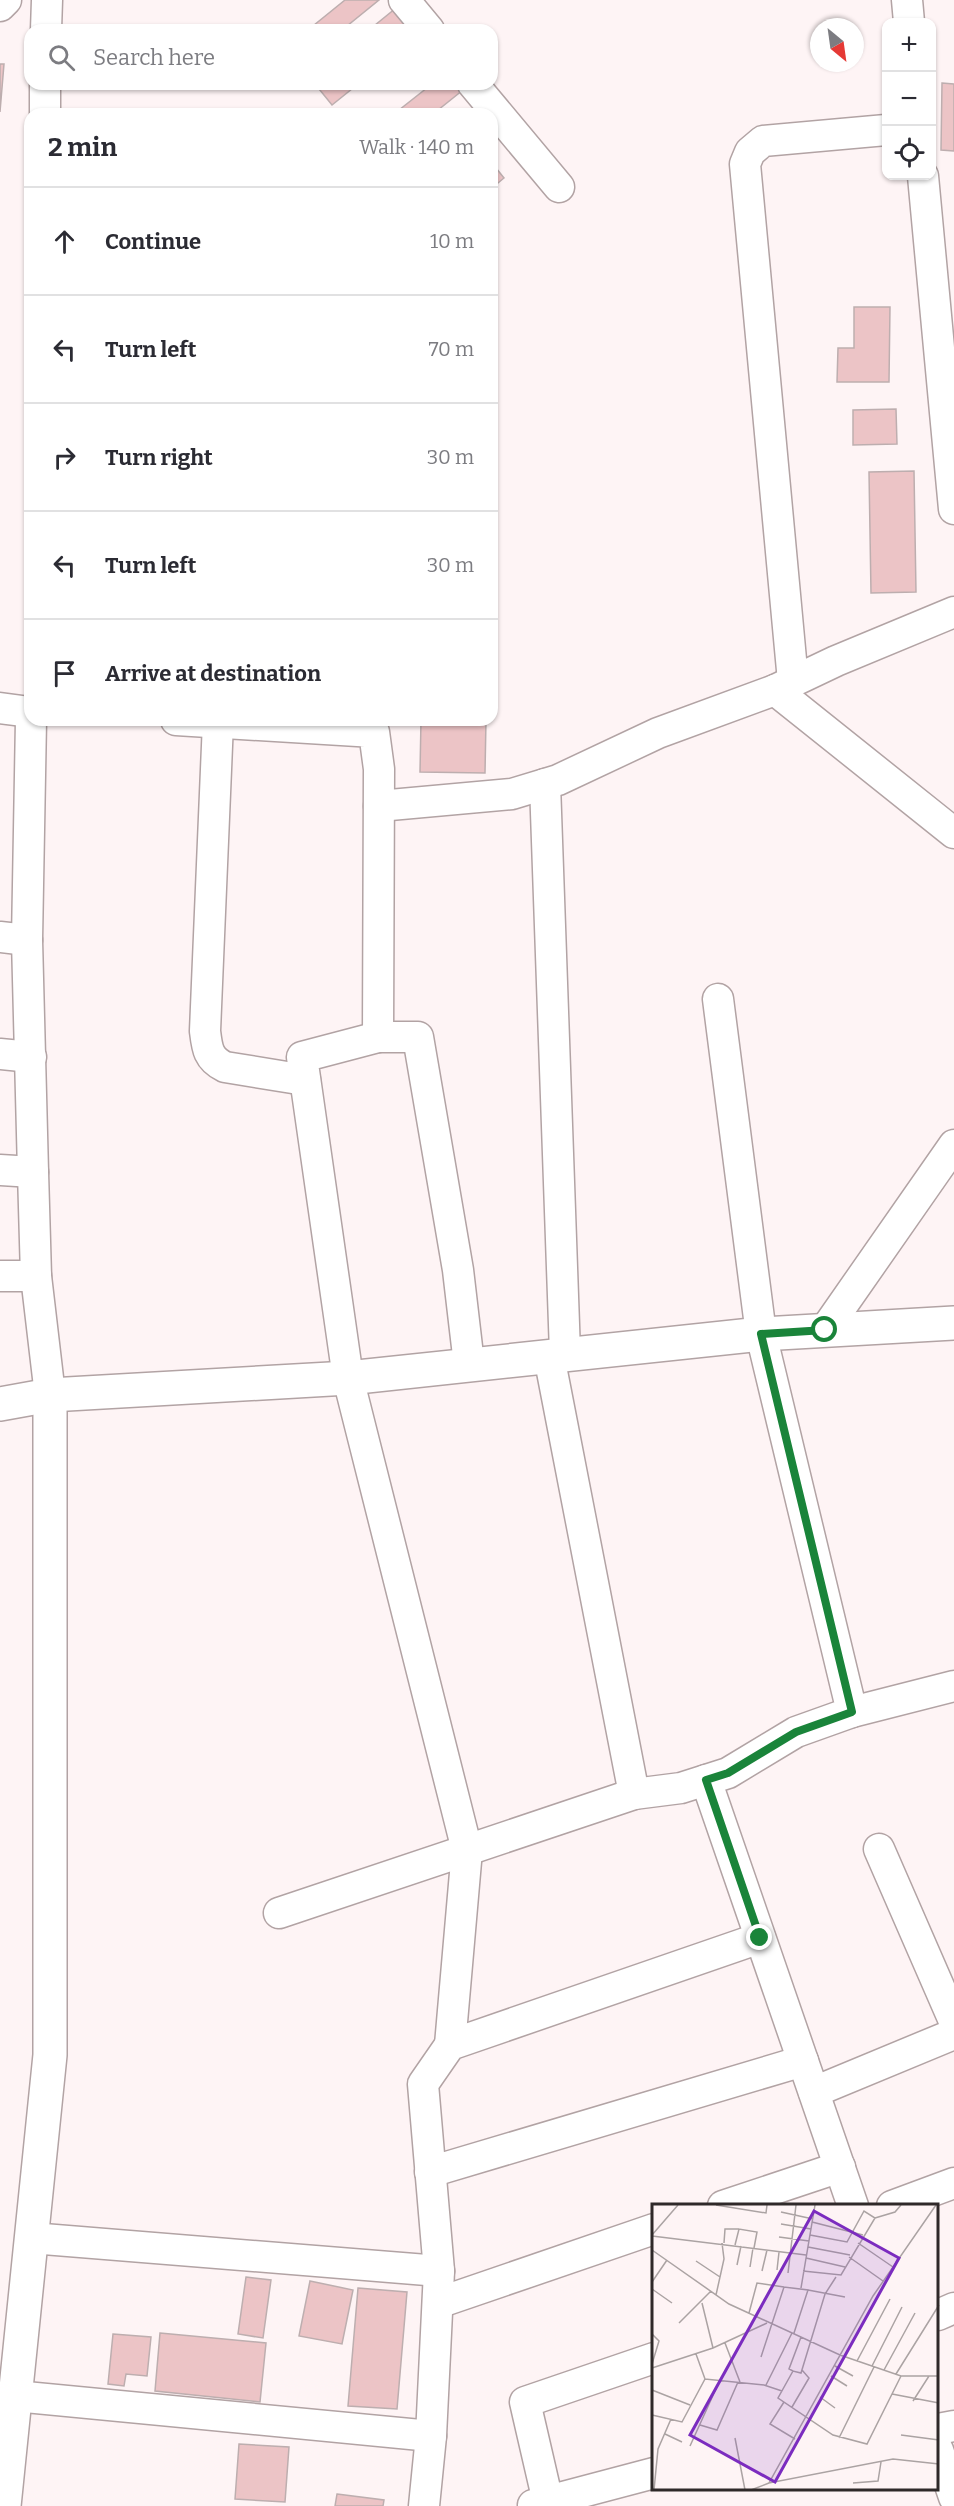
<!DOCTYPE html>
<html lang="en">
<head>
<meta charset="utf-8">
<style>
	body { margin:0; font-family:Bitter,serif; background:#f7f7f7; color:#2b2b33 }
	.controls { position:absolute; right:18px; top:18px; display:grid; overflow:hidden; border-radius:12px; box-shadow:0 2px 4px #0004 }
	.controls button { width:54px; height:54px; display:grid; place-items:center; padding:0; border:0; border-bottom:2px solid #e1e1e2; background:#fff; color:#2b2b33; font:30px sans-serif }
	.compass { position:absolute; left:810px; top:18px; width:54px; height:54px; border-radius:50%; background:#fff; box-shadow:0 2px 4px #0004; rotate:151deg }
	.stop { position:absolute; width:18px; height:18px; margin:-14px; border:4px solid #1a843a; border-radius:50%; background:#fff }
	.stop.end { background:#1a843a; border-color:#fff; box-shadow:0 2px 6px #0008 }
	.list { margin:0; padding:0; list-style:none }
	h2 { display:flex; justify-content:space-between; align-items:center; height:78px; margin:0; padding:0 24px; font-size:26px }
	h2 small { font-size:20px; font-weight:400; color:#7c7c81 }
	.list li { display:grid; grid-template-columns:39px 1fr auto; gap:18px; align-items:center; box-sizing:border-box; height:108px; padding:0 24px; border-top:2px solid #e1e1e2 }
	.list b { display:block; font-size:22px; white-space:nowrap }
	.list em { font-size:20px; font-style:normal; color:#7c7c81 }
	.icon { flex:none; width:33px; height:33px; fill:none; stroke:currentColor; stroke-width:2; stroke-linecap:round; stroke-linejoin:round }
	.map { position:relative; flex:none; width:954px; height:2506px; overflow:hidden }
	.search { position:absolute; background:#fff; box-shadow:0 2px 4px #0004; left:24px; top:24px; width:474px; height:66px; display:flex; align-items:center; gap:15px; box-sizing:border-box; padding:0 21px; border-radius:18px; color:#7c7c81; font-size:22px }
	.panel { position:absolute; background:#fff; box-shadow:0 2px 4px #0004; left:24px; top:108px; width:474px; height:618px; border-radius:18px }
	.map>svg:first-child { display:block }
</style>
</head>
<body>
<div class="map">
<svg width="954" height="2506" viewBox="0 0 954 2506">
	<rect width="100%" height="100%" fill="#fef4f5"/>
	<g fill="#ecc4c6" stroke="#bdaeaf" stroke-width="1.5">
		<path d="M345 0H379L342 30H308Z"/>
		<path d="M396 8 415 30H369Z"/>
		<path d="M0 64H4L0 112Z"/>
		<path d="M942 83 954 84V151L941 150Z"/>
		<path d="M315 84H358L332 105Z"/>
		<path d="M432 84H466L468 86 433 114H394Z"/>
		<path d="M492 163 504 178 492 188Z"/>
		<path d="M854 307H890L889 382H837L838 348H854Z"/>
		<path d="M896 409 897 444 853 445V410Z"/>
		<path d="M914 471 916 592 871 593 869 472Z"/>
		<path d="M421 720H486L485 773 420 772Z"/>
		<path d="M246 2277 271 2280 263 2338 238 2334Z"/>
		<path d="M310 2281 353 2290 342 2344 299 2336Z"/>
		<path d="M358 2288 407 2292 397 2409 348 2406Z"/>
		<path d="M160 2333 266 2343 260 2402 155 2391Z"/>
		<path d="M113 2334 151 2337 147 2376 126 2374 124 2386 108 2384Z"/>
		<path d="M239 2444 289 2447 285 2502 235 2499Z"/>
		<path d="M337 2494 384 2500 383 2506H335Z"/>
	</g>
	<g fill="none" stroke-linecap="round" stroke-linejoin="round">
		<g stroke="#b2a3a4" stroke-width="33">
			<g id="minor">
				<path d="M404 0 429 30"/>
				<path d="M907 0 909 22"/>
				<path d="M0 6 6 0"/>
				<path d="M46 30 47 0"/>
				<path d="M473 84 559 187"/>
				<path d="M45 114V84"/>
				<path d="M923 176 954 509"/>
				<path d="M793 681 745 164 750 152 763 141 886 130"/>
				<path d="M775 690 954 833"/>
				<path d="M0 708 30 712"/>
				<path d="M31 720 27 940 33 1172 36 1276 50 1395"/>
				<path d="M176 720 374 732 379 769 378 1037 302 1057 348 1378 467 1850 450 2045"/>
				<path d="M218 722 205 1031C207 1048 208 1059 225 1067L305 1080"/>
				<path d="M545 784 565 1353"/>
				<path d="M379 806 512 794 558 780 658 733 775 690 836 661 954 612"/>
				<path d="M0 937 27 940"/>
				<path d="M378 1037H418L458 1270 469 1364"/>
				<path d="M0 1054 31 1057"/>
				<path d="M0 1170 33 1172"/>
				<path d="M0 1276H36"/>
				<path d="M825 1330 954 1145"/>
				<path d="M549 1356 634 1794 681 1788 728 1773 796 1732 852 1712 761 1334 718 999"/>
				<path d="M852 1712 954 1686"/>
				<path d="M706 1780 853 2206"/>
				<path d="M879 1849 954 2021"/>
				<path d="M279 1913 634 1794"/>
				<path d="M814 2092 954 2034"/>
				<path d="M430 2172 803 2061"/>
				<path d="M723 2206 840 2167"/>
				<path d="M892 2206 954 2183"/>
				<path d="M31 2238 439 2271"/>
				<path d="M438 2303 654 2229"/>
				<path d="M938 2315 954 2308"/>
				<path d="M15 2396 431 2436"/>
				<path d="M938 2429 954 2426"/>
				<path d="M938 2450 954 2497"/>
				<path d="M533 2505 654 2473"/>
				<path d="M424 2506 431 2436 439 2271 423 2084 450 2045 760 1938"/>
				<path d="M549 2506 525 2402 654 2358"/>
			</g>
		</g>
		<g stroke="#b2a3a4" stroke-width="36">
			<g id="tertiary">
				<path d="M0 1404 50 1395 348 1378 761 1334 954 1323"/>
				<path d="M4 2506 50 2055V1395"/>
			</g>
		</g>
		<use href="#minor" stroke="#fff" stroke-width="30"/>
		<use href="#tertiary" stroke="#fff" stroke-width="33"/>
	</g>
	<g fill="none" stroke-linecap="round" stroke-linejoin="round">
		<path stroke="#1a843a" stroke-width="8" d="M760 1938 706 1780 728 1773 796 1732 852 1712 761 1334 825 1330"/>
	</g>
	<g transform="translate(652 2204)">
		<rect width="286" height="286" fill="#fef4f5"/>
		<path fill="none" stroke="#aba3a3" stroke-width="1.5" d="M64 1 114 9 115 1M284 1 221 92 117 279 241 255 287 260M129 8 161 15M223 14 243 8 249 1M160 18 211 31M129 20 159 25M0 31 26 1M0 32 154 51M127 33 157 37M72 39 73 25H87M206 39 241 63M83 41 87 25 105 28 102 44M156 43 198 51M0 46 77 100 188 151 249 172H287M197 53 231 77M154 54 193 63M44 57 68 73M85 61 89 42M98 63 101 44M125 66 127 48M110 67 115 46M151 67 189 71 223 14 212 7 195 38 158 31M136 69 144 1M184 73 173 90 149 169 141 167 126 194 181 231 215 240 249 172M0 78 15 56M149 84 163 1M0 85 20 99M156 86 193 93M64 91 72 55 70 39M50 99 61 144M97 109 105 79 132 83M27 119 59 87M0 130 7 137 0 160M73 139 88 178M44 150 53 175M109 153 132 83 156 86 142 129M205 157 238 95M183 162 201 172M220 162 250 103M0 164 61 144 115 119M232 166 263 109M141 167 137 165 149 133M244 170 287 101M179 172 195 182M114 181 140 129M0 186 38 201M240 190 287 199M168 193 183 204M261 197 277 172M132 198 118 220 143 235M140 203 157 174 150 166M0 211 30 218 53 175 112 181 130 187M48 221 65 226 86 178M13 230 30 238M249 231 287 236M83 234 93 286M187 234 222 163M38 242 68 176M201 279 226 277 229 258M2 286 6 245 19 215M99 286 117 279"/>
		<path fill="#7b2cbf" fill-opacity="0.15" stroke="#7b2cbf" stroke-width="3" d="M162 7 247 54 123 278 38 231Z"/>
		<rect width="286" height="286" fill="none" stroke="#2f2929" stroke-width="3"/>
	</g>
</svg>
<div class="controls">
<button>+</button>
<button>−</button>
<button><svg class="icon" aria-label="locate" viewBox="0 0 24 24"><circle cx="12" cy="12" r="6"/><path d="M12 2v4M12 18v4M2 12h4M18 12h4"/></svg></button>
</div>
<svg class="compass" viewBox="-18 -18 36 36"><path d="M0-13l5 13h-10z" fill="#e53935"/><path d="M0 13l5-13h-10z" fill="#7c7c81"/></svg>
<div class="stop" style="left:825px;top:1330px"></div>
<div class="stop end" style="left:760px;top:1938px"></div>
<div class="search"><svg class="icon" aria-label="search" viewBox="0 0 24 24"><circle cx="10" cy="10" r="6"/><path d="M15 15l6 6"/></svg>Search here</div>
<section class="panel">
<h2>2 min<small>Walk · 140 m</small></h2>
<ul class="list">
<li><svg class="icon" aria-label="ahead" viewBox="0 0 24 24"><path d="M12 20V5M6 11l6-6 6 6"/></svg><div><b>Continue</b></div><em>10 m</em></li>
<li><svg class="icon" aria-label="left" viewBox="0 0 24 24"><path d="M17 20v-9H6M10 6l-5 5 5 5"/></svg><div><b>Turn left</b></div><em>70 m</em></li>
<li><svg class="icon" aria-label="right" viewBox="0 0 24 24"><path d="M7 20v-9h11M14 6l5 5-5 5"/></svg><div><b>Turn right</b></div><em>30 m</em></li>
<li><svg class="icon" aria-label="left" viewBox="0 0 24 24"><path d="M17 20v-9H6M10 6l-5 5 5 5"/></svg><div><b>Turn left</b></div><em>30 m</em></li>
<li><svg class="icon" aria-label="arrive" viewBox="0 0 24 24"><path d="M6 21V4h12l-3 4 3 4H6"/></svg><div><b>Arrive at destination</b></div></li>
</ul>
</section>
</div>
</body>
</html>
